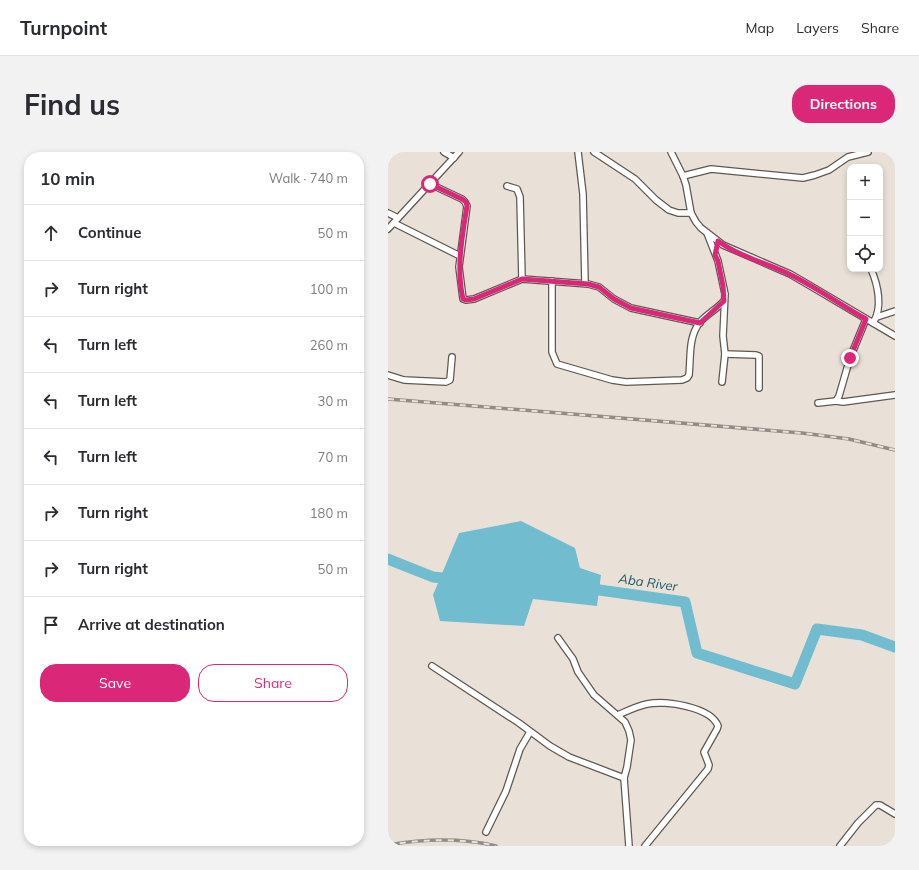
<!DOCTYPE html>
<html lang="en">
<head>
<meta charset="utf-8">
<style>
	body { margin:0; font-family:Mulish,sans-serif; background:#f2f2f3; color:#2b2b33 }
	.controls { position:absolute; right:12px; top:12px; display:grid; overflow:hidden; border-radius:8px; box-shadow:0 2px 6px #0003 }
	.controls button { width:36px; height:36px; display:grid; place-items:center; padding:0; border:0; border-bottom:1px solid #e1e1e2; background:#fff; color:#2b2b33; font:20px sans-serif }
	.stop { position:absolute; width:12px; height:12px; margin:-9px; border:3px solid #db2777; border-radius:50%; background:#fff }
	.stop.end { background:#db2777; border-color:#fff; box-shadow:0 1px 4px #0008 }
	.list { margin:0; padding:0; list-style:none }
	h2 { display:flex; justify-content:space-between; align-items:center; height:52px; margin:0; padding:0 16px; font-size:17px }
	h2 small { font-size:13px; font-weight:400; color:#7c7c81 }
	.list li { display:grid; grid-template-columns:26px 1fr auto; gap:12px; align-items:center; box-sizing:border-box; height:56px; padding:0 16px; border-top:1px solid #e1e1e2 }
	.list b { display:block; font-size:15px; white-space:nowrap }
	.list em { font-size:13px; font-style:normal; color:#7c7c81 }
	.actions { display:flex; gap:8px; padding:12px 16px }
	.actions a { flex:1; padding:9px 0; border:1px solid #db2777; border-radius:16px; text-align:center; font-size:14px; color:#db2777 }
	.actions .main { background:#db2777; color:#fff }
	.icon { flex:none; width:22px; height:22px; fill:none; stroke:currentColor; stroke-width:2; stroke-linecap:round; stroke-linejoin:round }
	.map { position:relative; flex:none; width:507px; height:694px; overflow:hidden; border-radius:16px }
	header { display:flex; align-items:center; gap:24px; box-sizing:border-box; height:56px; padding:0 20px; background:#fff; border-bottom:1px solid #e1e1e2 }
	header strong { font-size:19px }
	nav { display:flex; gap:22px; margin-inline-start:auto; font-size:14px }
	.intro { display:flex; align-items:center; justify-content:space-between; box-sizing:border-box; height:96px; padding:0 24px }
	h1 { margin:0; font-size:28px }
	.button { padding:10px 18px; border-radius:16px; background:#db2777; color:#fff; font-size:14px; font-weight:700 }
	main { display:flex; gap:24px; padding:0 24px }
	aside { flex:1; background:#fff; border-radius:16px; box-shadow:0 2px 6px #0003 }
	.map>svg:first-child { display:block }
</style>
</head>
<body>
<header>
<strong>Turnpoint</strong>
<nav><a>Map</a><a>Layers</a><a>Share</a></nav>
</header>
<div class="intro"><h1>Find us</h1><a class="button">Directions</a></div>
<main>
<aside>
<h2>10 min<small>Walk · 740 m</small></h2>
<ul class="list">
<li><svg class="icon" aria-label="ahead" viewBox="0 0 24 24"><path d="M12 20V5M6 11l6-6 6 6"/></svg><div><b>Continue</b></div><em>50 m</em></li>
<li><svg class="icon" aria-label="right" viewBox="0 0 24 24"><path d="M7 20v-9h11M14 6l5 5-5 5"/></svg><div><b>Turn right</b></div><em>100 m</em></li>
<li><svg class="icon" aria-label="left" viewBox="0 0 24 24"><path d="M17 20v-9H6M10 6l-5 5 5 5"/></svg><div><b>Turn left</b></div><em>260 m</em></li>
<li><svg class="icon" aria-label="left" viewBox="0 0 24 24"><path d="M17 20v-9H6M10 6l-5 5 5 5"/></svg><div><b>Turn left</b></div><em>30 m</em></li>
<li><svg class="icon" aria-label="left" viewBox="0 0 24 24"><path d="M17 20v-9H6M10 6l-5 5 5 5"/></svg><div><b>Turn left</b></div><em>70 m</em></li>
<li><svg class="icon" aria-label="right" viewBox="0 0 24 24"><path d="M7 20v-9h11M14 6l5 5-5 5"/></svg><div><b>Turn right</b></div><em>180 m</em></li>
<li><svg class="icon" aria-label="right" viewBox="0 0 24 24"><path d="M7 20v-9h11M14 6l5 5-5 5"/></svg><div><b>Turn right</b></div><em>50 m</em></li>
<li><svg class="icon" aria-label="arrive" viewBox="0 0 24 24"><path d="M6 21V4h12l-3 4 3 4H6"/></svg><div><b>Arrive at destination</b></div></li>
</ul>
<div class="actions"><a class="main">Save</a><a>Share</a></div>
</aside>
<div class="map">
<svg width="507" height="694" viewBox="0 0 507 694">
	<rect width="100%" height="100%" fill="#e9e1d8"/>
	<path fill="#71bdcf" d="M133 369 187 396 192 416 213 423 209 454 145 447 136 474 52 469 45 443 71 381Z"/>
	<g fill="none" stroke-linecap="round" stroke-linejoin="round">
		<g stroke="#71bdcf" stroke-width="11">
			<path d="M0 407 45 425 66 427"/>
			<path d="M197 436 297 450 309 501 407 532 429 477 474 483 507 495"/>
		</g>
		<g stroke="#5f5851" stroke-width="8">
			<g id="street">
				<path d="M56 0 66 6"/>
				<path d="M190 0 195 42 197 131"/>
				<path d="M206 0 247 27 268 48 281 58 290 61H303"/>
				<path d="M283 0 295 24 298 33 303 61 308 70 313 76 335 93 402 122 421 133 507 184"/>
				<path d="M295 24 323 17 415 26 427 23 441 18 460 5 480 0"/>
				<path d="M42 32 74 47 77 50 79 54 71 115 75 147 78 148 86 147 134 127 200 132 211 135 226 147 243 156 312 171"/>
				<path d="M119 34 129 37 132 45 134 127"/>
				<path d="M0 61 10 66"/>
				<path d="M6 71 72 104"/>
				<path d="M0 77 71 0"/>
				<path d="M319 81 330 109 337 142 335 184 337 202 334 230"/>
				<path d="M483 117C490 133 495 156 485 171"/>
				<path d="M164 129V200L169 212 224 228 238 230 294 228 299 226 301 223C303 205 300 185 312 170 319 162 329 157 336 149"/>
				<path d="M489 165 507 159"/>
				<path d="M337 202 368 203 371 204V236"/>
				<path d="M0 223 16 228 58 230 62 228 64 205"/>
				<path d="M448 249 455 250 507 243"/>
				<path d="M430 251 448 249 451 244 462 206 478 167"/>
				<path d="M170 486 185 507 190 520 206 543 237 570 241 579 243 588 239 615 236 626 241 694"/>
				<path d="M44 514 131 571 162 594 181 605 236 626"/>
				<path d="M230 563C239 559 249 554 259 552 277 548 323 555 330 574L329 577 316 600 321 613 320 617 257 694"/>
				<path d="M98 680 118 639 132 597 142 580"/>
				<path d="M452 694 470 671 488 653H492L507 662"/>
			</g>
		</g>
		<use href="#street" stroke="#fff" stroke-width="5.5"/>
		<g stroke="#928c86" stroke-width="3.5">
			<g id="rail">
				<path d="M0 247 414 281 461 287 507 298"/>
				<path d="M0 693C35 687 74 686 108 694"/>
			</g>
		</g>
		<use href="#rail" stroke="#e9e1d8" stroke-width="2" stroke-dasharray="6" stroke-linecap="butt"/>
	</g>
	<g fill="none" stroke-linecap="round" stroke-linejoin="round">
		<path stroke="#db2777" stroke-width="5" d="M42 32 74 47 78 50 79 54C74 86 68 116 75 147L78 148 86 147 134 127 200 132 211 135 226 147 243 156 312 171 336 149 335 134 330 109 327 103 330 89C352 105 379 111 403 123 429 136 453 153 478 167L462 206"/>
	</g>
	<g text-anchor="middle" stroke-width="4" stroke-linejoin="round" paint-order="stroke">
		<g font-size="13" font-style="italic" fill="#195966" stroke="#e9e1d8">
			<text transform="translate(260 430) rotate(8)" y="5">Aba River</text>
		</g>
	</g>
</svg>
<div class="controls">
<button>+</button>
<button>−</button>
<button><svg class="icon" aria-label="locate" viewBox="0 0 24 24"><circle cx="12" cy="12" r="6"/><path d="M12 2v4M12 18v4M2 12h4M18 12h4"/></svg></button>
</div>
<div class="stop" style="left:42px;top:32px"></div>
<div class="stop end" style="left:462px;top:206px"></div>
</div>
</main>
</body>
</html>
